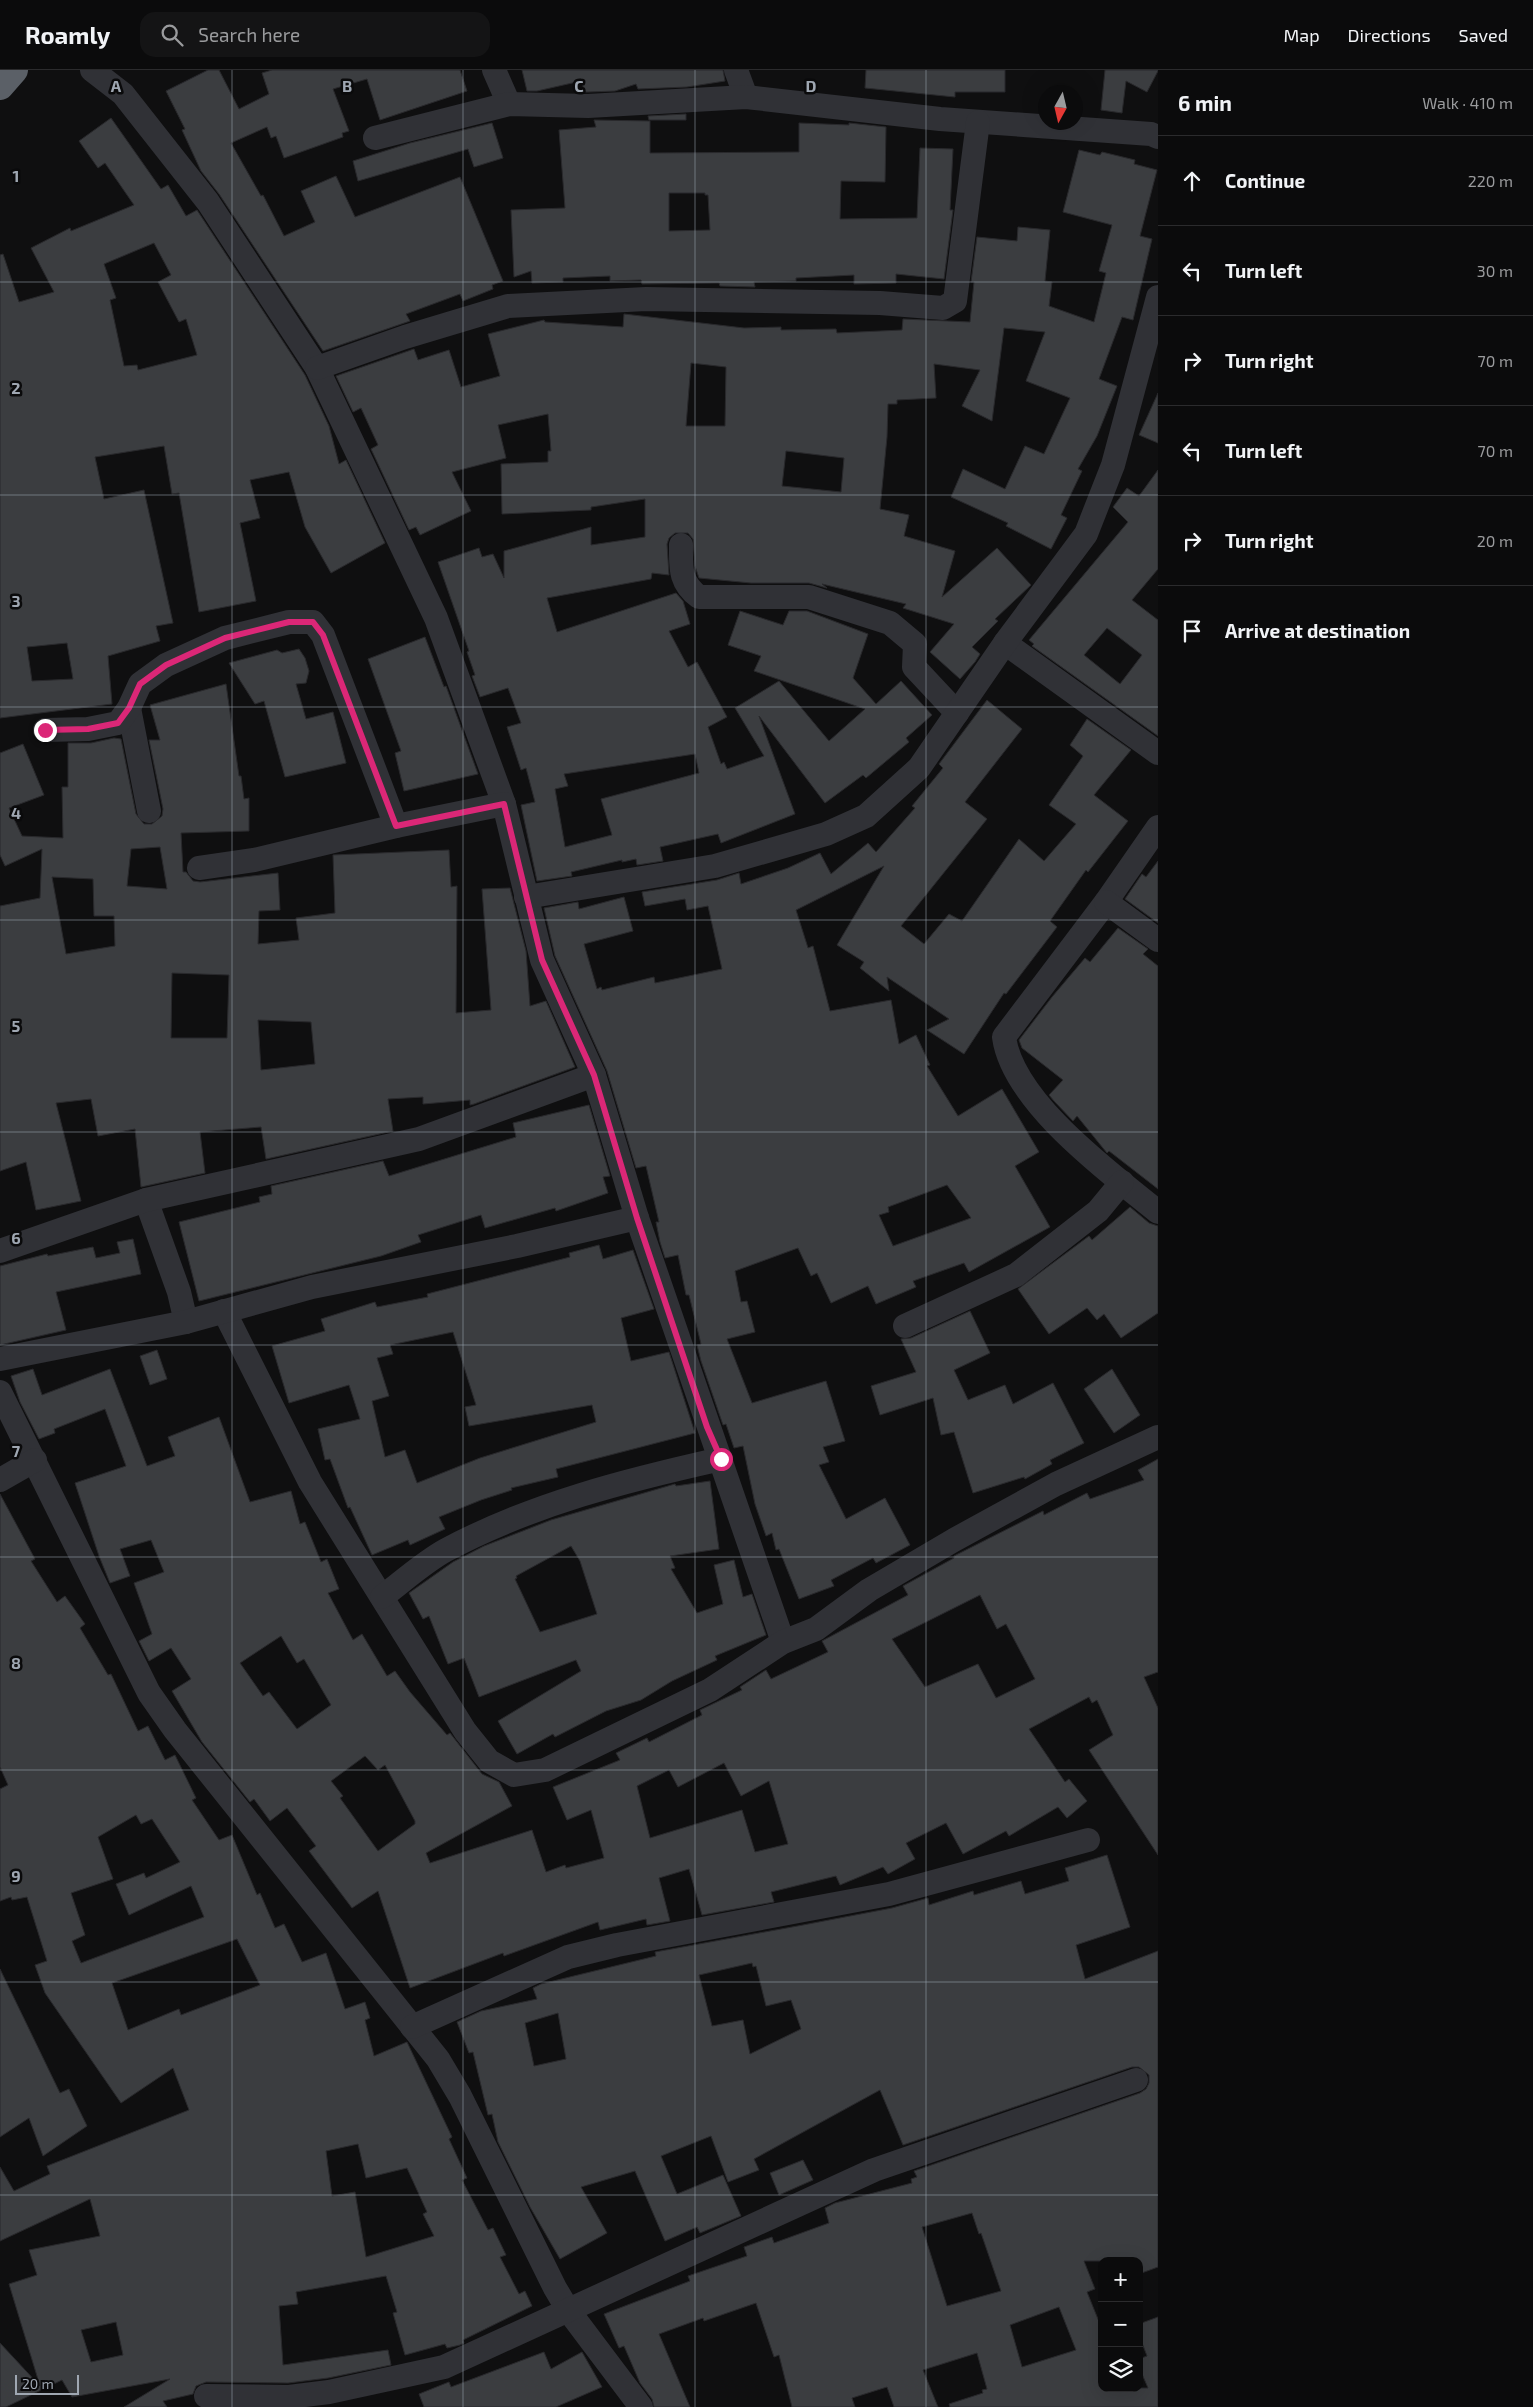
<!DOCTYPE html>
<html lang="en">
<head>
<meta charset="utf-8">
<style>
	body { margin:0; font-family:"Exo 2",sans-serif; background:#141415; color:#f1f3f6 }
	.controls { position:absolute; right:15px; bottom:15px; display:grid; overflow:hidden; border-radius:10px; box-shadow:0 5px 20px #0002 }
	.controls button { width:45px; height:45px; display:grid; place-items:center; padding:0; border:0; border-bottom:1px solid #2b2b2d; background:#0b0b0c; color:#f1f3f6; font:25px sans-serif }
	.compass { position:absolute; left:1038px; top:15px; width:45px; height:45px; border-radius:50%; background:#0b0b0c; box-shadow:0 5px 20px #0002; rotate:188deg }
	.scale { position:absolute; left:15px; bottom:12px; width:64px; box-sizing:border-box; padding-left:5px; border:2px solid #9fa7b2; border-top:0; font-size:14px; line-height:18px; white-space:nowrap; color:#9fa7b2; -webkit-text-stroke:4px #0a0a0b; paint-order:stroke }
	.stop { position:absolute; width:15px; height:15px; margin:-11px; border:4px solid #db2777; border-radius:50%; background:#fff }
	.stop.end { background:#db2777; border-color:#fff; box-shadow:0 1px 5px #0008 }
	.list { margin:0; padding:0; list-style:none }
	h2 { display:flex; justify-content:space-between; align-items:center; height:65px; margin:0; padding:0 20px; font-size:21px }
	h2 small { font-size:16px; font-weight:400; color:#9a9b9d }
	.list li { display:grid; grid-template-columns:32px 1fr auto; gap:15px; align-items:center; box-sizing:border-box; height:90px; padding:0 20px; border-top:1px solid #2b2b2d }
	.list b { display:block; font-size:19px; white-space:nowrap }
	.list em { font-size:16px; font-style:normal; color:#9a9b9d }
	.icon { flex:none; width:28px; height:28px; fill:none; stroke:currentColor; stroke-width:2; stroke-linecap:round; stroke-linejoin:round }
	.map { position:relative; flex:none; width:1158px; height:2337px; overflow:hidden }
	header { display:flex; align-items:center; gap:30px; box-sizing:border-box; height:70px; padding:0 25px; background:#0b0b0c; border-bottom:1px solid #2b2b2d }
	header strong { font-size:24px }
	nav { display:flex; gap:28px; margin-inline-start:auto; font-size:18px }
	.search { width:350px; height:45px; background:#141415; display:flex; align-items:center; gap:12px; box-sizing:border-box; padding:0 18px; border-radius:15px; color:#9a9b9d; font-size:19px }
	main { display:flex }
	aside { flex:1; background:#0b0b0c }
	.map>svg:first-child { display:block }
</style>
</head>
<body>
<header>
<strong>Roamly</strong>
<div class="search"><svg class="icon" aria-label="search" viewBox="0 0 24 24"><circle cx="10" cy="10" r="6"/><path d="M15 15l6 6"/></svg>Search here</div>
<nav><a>Map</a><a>Directions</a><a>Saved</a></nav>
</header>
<main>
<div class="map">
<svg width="1158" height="2337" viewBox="0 0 1158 2337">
	<rect width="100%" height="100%" fill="#0f0f10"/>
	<g fill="#3b3d40" stroke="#29292c" fill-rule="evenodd">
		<path d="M208 0H219L239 39 269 24 262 3 272 0H460L467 21 380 50 367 9 333 19 349 61 342 63 343 67 284 88 276 66 271 68 267 57 231 73 261 126 263 125 284 166 315 152 301 121 336 106 355 147 460 107 503 211 492 215 493 219 463 231 460 224 406 244 410 251 323 281 219 124 201 101 182 60 185 59 166 21Z"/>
		<path d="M522 0H723L725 11 687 17 638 19 636 14 615 21 588 22H585L581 11 537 21H527Z"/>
		<path d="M866 0H1005V22H955V27L865 18Z"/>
		<path d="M1105 0H1158V1L1147 22 1126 11 1122 43 1101 40Z"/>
		<path d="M686 44V50H649L648 46Z"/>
		<path d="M111 48 161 119 168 115 186 146 197 140 305 305 329 356 339 394 346 390 385 473 331 503 305 457 289 402 250 410 260 448 240 453 256 531 199 542 179 423 172 424 164 376 95 387 104 429 144 420 173 553 156 556 160 571 108 586 112 634 0 648V185L3 184 19 232 54 222 31 178 70 158 71 161 134 135 105 93 98 98 79 71ZM154 173 171 205 158 212 179 252 186 249 197 285 138 300 137 295 124 296 110 230 116 228 104 194ZM67 573 73 609 32 611 27 577Z"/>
		<path d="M594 50 650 51V83L799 82V53L849 55V53L886 57 885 112 841 111 840 149 917 148 920 78 953 79 950 140H953L944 209 896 204V213L854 214V205L796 208V211L754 212 755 217 720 216 719 213 642 214 641 210 610 211V206L563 208V212L532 213 531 201 514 207 511 140 565 138 559 60 596 57ZM669 123H705V125H708L710 160 669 161Z"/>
		<path d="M492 53 503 88 474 97 468 79 358 111 353 91 410 73Z"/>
		<path d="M1079 80 1100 85 1102 82 1135 90 1134 94 1157 100 1140 166 1152 169 1133 250 1122 247 1099 309 1117 316 1097 366 1078 399 1082 401 1061 445 1067 448 1051 479 1006 456 1008 453 951 427 963 399 1005 419 1025 376 1044 384 1070 328 1026 311 1045 262 1004 258 992 351 962 336 980 300 934 294 936 328 897 330V334H888L887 367 880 439 909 445 904 466 955 481 942 527 997 478 1031 515 995 549 998 551 972 577 980 584 975 592 960 609 930 582 954 554 903 538 906 534 822 514 827 518 809 513H751L699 508 695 496 693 469 688 463H675L669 468 667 474 669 505 652 503 651 509 547 528 557 562 676 523 683 531 690 554 669 561 688 597 697 592 727 647 708 657 721 694 724 692 727 699 764 686 735 638 779 611 829 671 865 639 754 601 761 586 728 575 740 541 783 555 789 541H807L868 564 853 608 876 634 901 611 932 645 906 668 909 672 866 708 863 705 825 733 759 646 795 744 721 773 718 764 660 777 663 791 637 795 636 789 622 792V790L571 802 572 806 537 811 521 735 535 732 526 698 521 700 507 657 521 653 508 618 480 627 472 606 475 605 467 582 469 581 438 492 479 478 482 487 493 484 504 508V481L591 457V475L645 467V429L591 437V440L502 444 501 394 548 392V381H551L548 344 498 355 506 388 452 402 471 441 420 465 416 457 409 460 371 379 378 375 361 338 353 342 336 306 414 279 418 290 449 280 461 317 500 306 488 264 544 250 545 252 623 257 624 244 744 258 781 257V260L836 259 837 263 902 260 903 249 970 252 974 212H971L977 167 1017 171 1018 157 1050 160 1045 211 1052 212 1049 236 1094 252 1106 203 1099 201 1112 155 1063 142ZM691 293 726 297 725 356H686ZM786 381 844 388 841 422 782 416ZM695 684 699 703 601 729 612 765 565 777 555 719 568 716 564 704Z"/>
		<path d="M1158 323V373L1139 365Z"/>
		<path d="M1158 400V499L1132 530 1158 550V666L1032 576 1034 574 1029 570 1128 452 1113 437 1127 418 1139 426ZM1107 558 1142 585 1120 614 1084 585Z"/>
		<path d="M425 567 444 617 446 616 478 704 404 721 395 683 401 681 368 589Z"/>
		<path d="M299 579 305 588 309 601 306 613 296 614 306 649 333 642 346 693 285 707 264 631 255 634 229 593 277 580 282 583Z"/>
		<path d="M226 614 239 706H241L244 729 249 728V761L181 763 183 802H186L193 811 200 812 278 803 280 840 259 841 258 874 299 870 296 848 335 843 333 785 449 780 451 817 457 816 456 943 491 940 482 819 510 818 526 881 530 936 546 931 575 997 474 1034 470 1035V1030L423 1034V1027L388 1029 393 1061 266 1089 261 1057 200 1062 205 1103 141 1117 135 1059 98 1066 91 1029 56 1033 81 1131 36 1140 26 1092 0 1101V836L40 828 42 779 5 796 0 785V683L23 674 44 725 9 738 22 766 63 768 62 717H68V673H91L114 668 121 669 136 744 144 754H152L162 746 163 739 149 670H160L150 635ZM160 777 167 819 127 816 131 779ZM52 807 93 809 94 846H114L115 876 66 884ZM172 903 229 905 227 968H171ZM258 950 311 952 315 994 261 1000Z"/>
		<path d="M987 630 1022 659 965 732 987 749 901 856 924 874 949 844 962 851 1019 769 1044 791 1076 754 1049 735 1083 686 1070 675 1087 649 1131 680 1094 725 1128 751 1088 802 1086 800 1050 851 1057 857 1006 924 1004 923 964 984 927 960 949 949 887 907 889 921 860 898 864 892 837 875 884 796 796 840 808 878 813 876 830 941 891 930 899 974 916 965 930 995 927 996 958 1046 1002 1019 1039 1082 1015 1096 1050 1157 969 1202 964 1193 913 1211 916 1217 876 1234 868 1216 831 1233 817 1203 811 1206 798 1178 735 1201 741 1232 747 1231 755 1262 727 1269 752 1333 826 1311 845 1371 823 1377 829 1392 819 1395 846 1449 885 1428 910 1475 876 1493 873 1488 831 1510 834 1516 799 1529 779 1479 776 1480 772 1463 766 1466 755 1434 743 1376 734 1378 726 1354 723 1355 701 1291 697 1275 701 1274 689 1225H686L678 1185 665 1188 660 1172 656 1152H659L646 1096 636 1098 607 1001 555 886 544 838 578 832 579 839 624 827 633 861 584 874 597 919 601 917 602 920 654 907 655 913 722 899 708 836 687 840 685 829 645 836 642 822 717 810 739 803 741 814 788 798 820 783 831 804 868 773 876 782 915 738 912 736 943 698 939 694ZM947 1115 971 1148 893 1176 879 1145 889 1142 888 1137Z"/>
		<path d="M1158 791V853L1125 829 1142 804 1146 807Z"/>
		<path d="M1118 858 1148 879 1143 884 1158 896V1119L1109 1081 1107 1083 1077 1046 1073 1051 1054 1031 1049 1025 1063 1010 1022 978 1019 970 1052 927 1085 888 1090 892Z"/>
		<path d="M589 1035 610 1106 603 1107 608 1123 556 1141 555 1138 485 1158 481 1145 418 1165 421 1172 381 1186 199 1231 179 1152 260 1132 259 1127 272 1124 271 1116 383 1091 389 1106 516 1067 513 1053Z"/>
		<path d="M1130 1137 1149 1153 1158 1156V1243L1121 1268 1104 1244 1097 1250 1087 1238 1049 1264 1018 1219 1089 1166 1092 1170Z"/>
		<path d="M133 1169 141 1204 56 1222 66 1260 0 1275V1196L47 1184 48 1186 93 1177 96 1188 120 1183 117 1172Z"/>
		<path d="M599 1175 603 1189 633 1180 654 1239 621 1248 631 1291 669 1282 695 1363 556 1399 558 1407 511 1418 512 1420 481 1430 439 1447 445 1459 410 1475 408 1470 372 1485 350 1437 348 1438 330 1389 325 1390 318 1359 360 1349 349 1315 289 1333 272 1276 325 1261 321 1249 375 1232 377 1237 428 1227 427 1224 570 1187 569 1183ZM453 1262 476 1335 465 1337 469 1356 592 1335 596 1352 480 1388 417 1413 405 1380 385 1387 372 1331 389 1326 377 1288 393 1284 390 1275Z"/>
		<path d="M970 1241 990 1283 954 1300 968 1330 1005 1315 1013 1334 1053 1313 1084 1373 1050 1390 1052 1394 1025 1409 1024 1407 973 1423 954 1362 941 1365 933 1328 880 1345 871 1316 916 1302 901 1269 911 1268Z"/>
		<path d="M157 1280 167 1309 150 1315 140 1286Z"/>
		<path d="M33 1299 42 1325 110 1299 147 1396 175 1386 168 1367 219 1347 250 1432 291 1421 300 1454 305 1452 321 1492 327 1489 339 1519 328 1523 353 1570 362 1564 387 1606 395 1601 410 1622 447 1665 450 1663 482 1704 499 1712 512 1736 426 1783 430 1793 532 1760 546 1802 565 1795 566 1798 604 1788 591 1740 567 1750 553 1717 620 1690 616 1683 647 1668 649 1672 702 1645 700 1640 742 1620 740 1617 766 1600 771 1609 828 1582 822 1571 908 1525 903 1516 954 1488V1486L1043 1441 1044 1445 1087 1423 1090 1429 1144 1410 1138 1400 1158 1389V1602L1144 1607 1158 1638V1785L1089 1680 1113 1665 1097 1630 1092 1633 1089 1627 1029 1659 1065 1712 1069 1709 1087 1731 1067 1748 1058 1737 1009 1766 1006 1761 963 1784 946 1753 906 1773 915 1789 888 1804 883 1797 840 1815 836 1806 771 1822 774 1832 702 1845 689 1799 659 1808 670 1851 647 1855 646 1849 600 1860 598 1852 504 1886 503 1883 410 1918 378 1821 352 1838 309 1781 316 1776 287 1738 270 1751 254 1729 250 1732 202 1672 172 1621 191 1609 171 1578 149 1591 139 1571 152 1564 134 1513 164 1502 151 1470 120 1479 130 1506 110 1513 99 1486 75 1413 126 1396 105 1339 54 1359 55 1363 39 1369 20 1332 11 1306ZM980 1525 997 1559 1006 1554 1035 1609 996 1628 978 1594 925 1617 892 1569ZM281 1566 297 1593 304 1589 331 1635 297 1659 269 1622 263 1626 240 1593ZM365 1686 378 1700 385 1695 415 1751V1754L378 1781 340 1728 343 1726 331 1711ZM724 1693 741 1726 769 1711 788 1774 755 1782 742 1740 650 1768 637 1716 669 1700 678 1717Z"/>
		<path d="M1112 1299 1140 1345 1114 1363 1084 1319Z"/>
		<path d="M710 1411 719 1479 670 1486 675 1498 671 1499 697 1543 723 1534 714 1495 734 1490 743 1527 752 1524 766 1565 715 1586 717 1590 672 1611 641 1630 606 1641 555 1667 553 1664 517 1684 498 1651 581 1601 576 1590 479 1627 464 1588 448 1594 429 1546 423 1549 409 1523 453 1492 484 1476 551 1450 675 1414 676 1416ZM571 1476 580 1491 597 1544 540 1562 515 1509 517 1508 516 1506Z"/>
		<path d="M0 1424 35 1489 31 1491 57 1532 65 1526 85 1554 80 1558 108 1605 111 1604 138 1661 148 1656 165 1690 175 1685 196 1728 192 1730 219 1770 232 1765 257 1825 260 1823 275 1858 284 1854 302 1892 326 1883 345 1939 365 1932 370 1948 365 1950 374 1986 407 1972 452 2067 449 2069 467 2108 462 2110 488 2160 493 2158 506 2185 500 2187 519 2224 525 2221 532 2236 463 2270 464 2273 460 2275 447 2278 445 2274 405 2285 393 2243 397 2242 386 2206 296 2222 298 2234 279 2236 283 2295 388 2280 391 2295 328 2308 288 2313 206 2312 196 2316 193 2324 163 2331 167 2337H124L170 2309 72 2327 62 2310 6 2337H0V2273L40 2316 9 2214 37 2205 29 2180 100 2166 90 2129 0 2171V2097L14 2121 50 2104 47 2096 189 2040 173 1998 121 2033 45 1923 35 1895 47 1891 27 1827 12 1830 11 1827 0 1831V1719L8 1715 0 1697ZM136 1745 141 1754 152 1749 180 1792 146 1808 144 1803 116 1814 129 1845 191 1816 204 1847 81 1893 72 1871 85 1865 71 1823 113 1809 98 1767ZM237 1869 260 1915 181 1945 179 1939 128 1960 112 1913ZM358 2074 366 2108 407 2098 427 2142 423 2144 434 2166 366 2187 355 2122 332 2126 326 2081ZM116 2252 123 2285 91 2292 81 2260Z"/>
		<path d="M1107 1785 1130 1857 1076 1875 1085 1909 1158 1881V2197L1139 2204V2191H1084L1095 2219 1087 2222 1102 2259V2318H1148L1139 2297V2289L1147 2286 1139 2265V2254L1158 2247V2337H950L949 2334 983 2323 982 2320 987 2319 977 2283 923 2300 938 2337H894L887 2317 852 2328 855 2337H792L779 2285 774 2287 756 2233 704 2251 703 2248 659 2264 690 2337H654L652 2329 640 2313 624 2276 619 2278 604 2244 690 2211 688 2206 747 2186 744 2177 772 2167 774 2173 829 2153 825 2138 835 2133 912 2113 911 2109 917 2107 914 2101 1140 2023 1146 2019 1149 2013V2005L1139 1997H1132L903 2075 880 2020 754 2089 759 2100 728 2112 711 2066 661 2086 677 2124 723 2105 741 2146 700 2163 697 2157 665 2171 635 2101 581 2117 607 2163 560 2189 530 2137 498 2072 492 2044 488 2045 473 1982 469 1983 457 1952 481 1941 537 1929 533 1918 541 1914 656 1886 655 1882 803 1855 892 1838 928 1828 929 1835 973 1821 974 1825 1021 1811 1025 1824 1069 1811 1065 1798ZM752 1893 753 1897 756 1896 766 1936 791 1930 801 1959 750 1984 743 1950 712 1956 699 1905ZM558 1943 566 1989 534 1996 525 1953ZM972 2143 979 2164 981 2163 1001 2221 947 2236 922 2157ZM1059 2237 1076 2280 1022 2297 1010 2255Z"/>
		<path d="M0 1899 60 2023 69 2019 87 2056 43 2086 29 2048 0 2067Z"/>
		<path d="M803 2090 813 2110 779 2125 770 2103Z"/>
		<path d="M544 2282 551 2299 582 2282 602 2317 556 2337H424L419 2324 449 2312 451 2317Z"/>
	</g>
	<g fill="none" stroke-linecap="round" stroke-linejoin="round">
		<g stroke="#303136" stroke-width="24">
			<path d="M92 0 123 24 208 132 317 298 436 548 504 734 542 890 594 1005 637 1148 783 1572"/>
			<path d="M494 0 509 34"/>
			<path d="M736 0 746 27"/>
			<path d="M375 68 509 34 588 36 746 27 940 49 1151 64 1158 67"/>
			<path d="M317 298 405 267 508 236 646 229 880 233 943 238 955 231 978 52"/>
			<path d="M681 475C681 497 679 512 699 527H809L890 553 915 574 914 597 957 643"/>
			<path d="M1005 573 1158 683"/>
			<path d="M129 638 149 741"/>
			<path d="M45 660 88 659 118 653 129 638 140 614 166 595 225 568 289 552H313L323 565 396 756"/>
			<path d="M1158 757 1106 832 1004 967C1013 1032 1109 1102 1158 1142"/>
			<path d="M199 798 254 790 396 756 504 734"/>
			<path d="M526 827 715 796 826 764 866 746 919 698 1005 573 1086 464 1113 395 1158 227"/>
			<path d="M1106 832 1158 870"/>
			<path d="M146 1130 179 1222 186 1252"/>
			<path d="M0 1181 146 1130 419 1069 594 1005"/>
			<path d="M224 1241 310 1412 465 1661 489 1691 514 1705 545 1700 710 1620 783 1572 816 1559 869 1520 954 1470 1056 1414 1158 1367"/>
			<path d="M905 1256 1016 1205 1098 1141 1122 1112"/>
			<path d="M0 1289 186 1252 312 1217 517 1176 637 1148"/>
			<path d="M0 1322 149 1623 175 1660 438 1989 460 2026 555 2218 568 2240 641 2337"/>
			<path d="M0 1410 35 1390"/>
			<path d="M382 1527C402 1512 424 1492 446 1480 532 1434 627 1410 721 1389"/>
			<path d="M412 1957 568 1887 617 1875 889 1824 1088 1770"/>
			<path d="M206 2326 289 2327 329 2322 444 2297 874 2100 1136 2010"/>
		</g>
		<path stroke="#5b6067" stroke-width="28" d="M0 16 14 0"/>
	</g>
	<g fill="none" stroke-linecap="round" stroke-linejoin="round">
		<path stroke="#db2777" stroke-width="6" d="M45 660 88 659 118 653 129 638 140 614 166 595 225 568 289 552H313L323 565 396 756 504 734 542 890 594 1005 637 1148 707 1357 721 1389"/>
	</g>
	<path fill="none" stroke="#9fa7b2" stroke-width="1" stroke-opacity="0.55" d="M232 0V2337M463 0V2337M695 0V2337M926 0V2337M0 212H1158M0 425H1158M0 637H1158M0 850H1158M0 1062H1158M0 1275H1158M0 1487H1158M0 1700H1158M0 1912H1158M0 2125H1158"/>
	<g font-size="16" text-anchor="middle" font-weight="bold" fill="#9fa7b2" stroke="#0a0a0b" stroke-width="5" stroke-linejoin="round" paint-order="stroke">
		<text x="116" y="22">A</text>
		<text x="347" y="22">B</text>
		<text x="579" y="22">C</text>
		<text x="811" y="22">D</text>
		<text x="16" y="112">1</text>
		<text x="16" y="324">2</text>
		<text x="16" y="537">3</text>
		<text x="16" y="749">4</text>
		<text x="16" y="962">5</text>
		<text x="16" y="1174">6</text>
		<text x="16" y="1387">7</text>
		<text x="16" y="1599">8</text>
		<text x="16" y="1812">9</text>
	</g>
</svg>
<div class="controls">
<button>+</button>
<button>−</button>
<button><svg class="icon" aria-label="layers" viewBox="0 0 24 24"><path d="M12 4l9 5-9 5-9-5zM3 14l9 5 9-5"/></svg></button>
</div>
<svg class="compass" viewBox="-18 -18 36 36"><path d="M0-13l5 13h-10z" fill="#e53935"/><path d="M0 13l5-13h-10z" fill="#9a9b9d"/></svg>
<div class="scale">20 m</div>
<div class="stop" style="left:721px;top:1389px"></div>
<div class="stop end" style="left:45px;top:660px"></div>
</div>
<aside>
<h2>6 min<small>Walk · 410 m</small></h2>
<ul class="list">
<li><svg class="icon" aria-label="ahead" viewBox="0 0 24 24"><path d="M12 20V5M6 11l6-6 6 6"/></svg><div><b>Continue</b></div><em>220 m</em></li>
<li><svg class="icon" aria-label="left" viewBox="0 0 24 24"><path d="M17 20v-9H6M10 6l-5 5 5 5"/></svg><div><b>Turn left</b></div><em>30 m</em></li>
<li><svg class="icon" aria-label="right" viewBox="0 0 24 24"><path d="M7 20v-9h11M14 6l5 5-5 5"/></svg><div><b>Turn right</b></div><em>70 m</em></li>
<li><svg class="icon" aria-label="left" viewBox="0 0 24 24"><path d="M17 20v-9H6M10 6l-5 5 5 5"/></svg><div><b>Turn left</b></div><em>70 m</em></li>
<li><svg class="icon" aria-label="right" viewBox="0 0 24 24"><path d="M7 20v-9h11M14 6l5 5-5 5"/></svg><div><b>Turn right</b></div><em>20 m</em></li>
<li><svg class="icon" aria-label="arrive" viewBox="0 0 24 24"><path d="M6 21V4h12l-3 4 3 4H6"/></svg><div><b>Arrive at destination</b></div></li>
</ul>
</aside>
</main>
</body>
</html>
